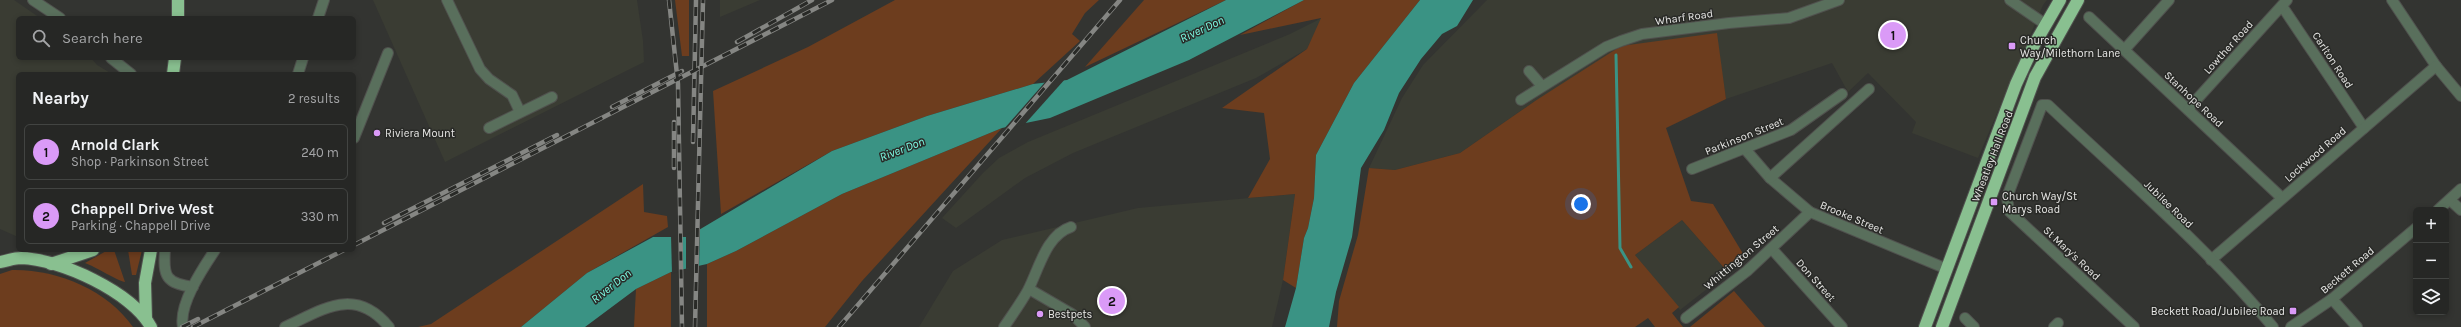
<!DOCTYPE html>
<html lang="en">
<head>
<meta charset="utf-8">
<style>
	body { margin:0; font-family:Karla,sans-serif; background:#2e2f2d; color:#f1f3f6 }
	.controls { position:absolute; right:12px; bottom:12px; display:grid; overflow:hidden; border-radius:6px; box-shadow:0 2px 6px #0003 }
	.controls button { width:36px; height:36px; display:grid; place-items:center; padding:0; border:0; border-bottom:1px solid #424442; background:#262725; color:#f1f3f6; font:20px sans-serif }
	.you { position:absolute; left:1581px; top:204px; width:14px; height:14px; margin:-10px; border:3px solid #fff; border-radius:50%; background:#1a73e8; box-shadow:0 0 0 6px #1a73e833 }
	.badge { display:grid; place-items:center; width:26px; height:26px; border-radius:50%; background:#da9af7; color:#111; font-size:13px; font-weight:700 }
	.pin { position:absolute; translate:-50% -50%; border:2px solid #fff; box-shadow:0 1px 4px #0006 }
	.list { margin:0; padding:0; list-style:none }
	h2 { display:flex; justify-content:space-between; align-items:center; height:52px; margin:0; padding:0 16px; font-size:17px }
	h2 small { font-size:13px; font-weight:400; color:#a4a5a7 }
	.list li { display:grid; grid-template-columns:26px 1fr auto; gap:12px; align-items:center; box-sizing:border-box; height:56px; margin:0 8px 8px; padding:0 8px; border:1px solid #424442; border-radius:6px }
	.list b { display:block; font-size:15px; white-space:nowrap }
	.list p { margin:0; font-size:13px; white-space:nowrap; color:#a4a5a7 }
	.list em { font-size:13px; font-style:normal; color:#a4a5a7 }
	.icon { flex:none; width:22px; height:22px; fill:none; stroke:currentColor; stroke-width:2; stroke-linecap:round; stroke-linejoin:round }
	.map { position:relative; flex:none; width:2461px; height:327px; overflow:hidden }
	.search { position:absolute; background:#262725; box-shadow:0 2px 6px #0003; left:16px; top:16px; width:340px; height:44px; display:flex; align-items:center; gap:10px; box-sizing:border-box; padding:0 14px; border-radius:6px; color:#a4a5a7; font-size:15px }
	.panel { position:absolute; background:#262725; box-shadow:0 2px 6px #0003; left:16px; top:72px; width:340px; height:180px; border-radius:6px }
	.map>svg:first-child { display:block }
</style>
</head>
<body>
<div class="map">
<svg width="2461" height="327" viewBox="0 0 2461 327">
	<rect width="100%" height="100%" fill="#333431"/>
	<g fill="#3a3c33">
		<path d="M0 0H14L40 18H18V58H91L97 65 112 74H18V237L0 229Z"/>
		<path d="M373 0H637L643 41 644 62 445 162Z"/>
		<path d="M720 0H760L720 17Z"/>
		<path d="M1487 0H2047L2043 5 1978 158 1912 133 1916 122 1868 73 1848 92 1832 63 1726 99 1716 33 1535 101 1460 153 1395 170 1369 168 1402 98 1423 65Z"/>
		<path d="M1322 18 1307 49 1256 78 1073 153 1025 178 956 228 942 218 983 173 999 158 1028 142 1290 34Z"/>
		<path d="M1295 194 1283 280 1272 327H919L953 271 1002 240 1138 208Z"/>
		<path d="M1682 220 1726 270 1723 273 1718 270 1710 277 1712 285 1680 310 1635 255Z"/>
	</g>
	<g fill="#6d3d1e">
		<path d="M675 0H689V56H682Z"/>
		<path d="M895 0H1099L1085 13 1072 34 1080 41 1033 84 927 116 832 151 721 214 713 91 808 47Z"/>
		<path d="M1144 0H1226L1085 67Z"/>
		<path d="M1304 0H1420L1354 83 1316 155 1314 198 1308 228 1304 238 1296 288 1283 280 1295 194 1248 198 1270 159 1264 113 1222 108 1307 49 1321 18 1240 35Z"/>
		<path d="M1717 33 1726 99 1666 128 1691 201 1713 204 1745 257 1726 270 1682 220 1635 255 1679 307 1672 313 1683 327H1655L1648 318 1635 327H1337L1339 301 1358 235 1369 168 1395 170 1460 153 1535 101 1621 46Z"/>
		<path d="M1002 128 862 281 825 327H707V264L736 251 842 194Z"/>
		<path d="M643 184 644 212 667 216 668 227 587 273 521 327H418L431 324Z"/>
		<path d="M108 250H114L125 282C120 282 94 266 85 263Z"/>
		<path d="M128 250H142L136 275H132Z"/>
		<path d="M12 270C57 269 107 290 133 327H0V274Z"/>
		<path d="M671 272V327H634L636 289Z"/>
		<path d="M1734 291 1765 327H1690Z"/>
	</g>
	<g fill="#3a9384">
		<path d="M1226 0H1304L1189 60 1050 118 1002 128 842 194 736 251 707 264 671 272 636 289 585 327H521L587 273 653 237H687L832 151 927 116 1033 84 1067 80Z"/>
		<path d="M1420 0H1473L1457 26 1442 34 1421 59 1399 93 1384 130 1361 168 1352 237 1336 292 1329 327H1285L1296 288 1304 238 1308 228 1314 198 1316 155 1354 83Z"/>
	</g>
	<g fill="#333431">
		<path d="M1066 78 1024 125 1003 130 1046 81Z"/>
		<path d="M700 227 699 267 686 269V235Z"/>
		<path d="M671 235H682L683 270 672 274Z"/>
	</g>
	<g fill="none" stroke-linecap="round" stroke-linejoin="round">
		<path stroke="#3a9384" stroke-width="3" d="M1616 55 1620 248 1631 267"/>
		<g stroke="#50514e" stroke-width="12">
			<g id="street">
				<path d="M33 0 60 18"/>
				<path d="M447 0 480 69 489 79 512 95 520 112"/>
				<path d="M2010 0 2045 24"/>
				<path d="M2392 0 2436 66 2461 96"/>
				<path d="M2282 6 2364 128"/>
				<path d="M2089 17 2282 198"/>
				<path d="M318 18 324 0"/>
				<path d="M2125 49 2169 0"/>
				<path d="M111 58 131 74"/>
				<path d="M1529 71 1542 86"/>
				<path d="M298 74 303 58"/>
				<path d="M1521 100 1606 47 1621 41 1642 34 1729 23 1789 18 1839 0"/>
				<path d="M2188 109 2287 0"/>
				<path d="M489 128 552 97"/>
				<path d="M354 138 388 53"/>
				<path d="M1745 149 1770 178 1810 212 1947 269"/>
				<path d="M1692 169 1791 130 1842 94"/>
				<path d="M1770 178 1869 89"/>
				<path d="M2450 200 2461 210"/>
				<path d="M2438 210 2461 189"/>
				<path d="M1772 249 1842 327"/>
				<path d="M165 250C163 277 166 283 193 287"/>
				<path d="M2211 260 2436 66"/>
				<path d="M1029 289 1072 314 1085 327"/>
				<path d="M2332 299 2357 327"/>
				<path d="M1686 318 1747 271 1810 212"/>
				<path d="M1965 318 1974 327"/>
				<path d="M183 327C178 305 203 268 215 250"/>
				<path d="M285 327C324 309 355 286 389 327"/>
				<path d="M1004 327C1012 315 1021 303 1028 290 1039 269 1046 235 1071 227"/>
				<path d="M2054 327 2058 323"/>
				<path d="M2134 327 2009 211 2007 197 2042 105H2048C2124 177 2206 246 2273 327"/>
				<path d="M2291 327 2332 299 2416 228"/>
			</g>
		</g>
		<g stroke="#50514e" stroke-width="14">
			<g id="highway">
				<path d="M178 18V0"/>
				<path d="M173 74 175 58"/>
				<path d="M0 262C7 261 14 258 21 258 60 259 132 292 151 327"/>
				<path d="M51 264 93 250"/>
				<path d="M146 319 145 283 151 250"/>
				<path d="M1925 327 2016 84 2034 45 2060 0"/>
				<path d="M1942 327 2035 77 2078 0"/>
			</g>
		</g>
		<use href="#street" stroke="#596f5c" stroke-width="10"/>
		<use href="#highway" stroke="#89c090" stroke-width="12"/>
		<g stroke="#858683" stroke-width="4.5">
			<g id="rail">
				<path d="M669 0 678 84 682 327"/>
				<path d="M737 42 812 0"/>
				<path d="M612 107 682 71"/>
				<path d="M674 122V168"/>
				<path d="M693 142 696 0"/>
				<path d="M384 223 557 135"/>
				<path d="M354 245 832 0"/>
				<path d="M182 327 198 319"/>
				<path d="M193 327 344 250"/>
				<path d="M695 327 703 0"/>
				<path d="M839 327 1120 0"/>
			</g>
		</g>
		<use href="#rail" stroke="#292a27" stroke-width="3" stroke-dasharray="9" stroke-linecap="butt"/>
	</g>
	<g fill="#da9af7" stroke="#292a27" stroke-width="1.5">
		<rect x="2008" y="42" width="8" height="8" rx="2"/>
		<circle cx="377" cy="133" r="4"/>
		<rect x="1990" y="198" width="8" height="8" rx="2"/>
		<rect x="2289" y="307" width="8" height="8" rx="2"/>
		<circle cx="1040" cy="314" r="4"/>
	</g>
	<g text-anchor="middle" stroke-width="3" stroke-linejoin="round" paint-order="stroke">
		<g font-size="11" fill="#e8e8e6" stroke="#292a27">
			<text transform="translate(1684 17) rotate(-8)" y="4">Wharf Road</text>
			<text transform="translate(2228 47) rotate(-48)" y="4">Lowther Road</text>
			<text transform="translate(2333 60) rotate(57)" y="4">Carlton Road</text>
			<text transform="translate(2194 99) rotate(43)" y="4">Stanhope Road</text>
			<text transform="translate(1744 136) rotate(-22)" y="4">Parkinson Street</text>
			<text transform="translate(2315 154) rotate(-41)" y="4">Lockwood Road</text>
			<text transform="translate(1992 156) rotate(-69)" y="4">Wheatley Hall Road</text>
			<text transform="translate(2169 204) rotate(44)" y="4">Jubilee Road</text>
			<text transform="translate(1852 217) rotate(23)" y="4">Brooke Street</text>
			<text transform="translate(2072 253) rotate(43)" y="4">St Mary's Road</text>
			<text transform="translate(1741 257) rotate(-40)" y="4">Whittington Street</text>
			<text transform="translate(2347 270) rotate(-40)" y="4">Beckett Road</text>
			<text transform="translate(1816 280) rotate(48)" y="4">Don Street</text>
		</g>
		<g font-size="11" fill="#e8e8e6" stroke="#292a27" text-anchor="start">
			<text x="2020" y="44">Church<tspan x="2020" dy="13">Way/Milethorn Lane</tspan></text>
			<text x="385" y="137">Riviera Mount</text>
			<text x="2002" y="200">Church Way/St<tspan x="2002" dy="13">Marys Road</tspan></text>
			<text x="2285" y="315" text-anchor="end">Beckett Road/Jubilee Road</text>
			<text x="1048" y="318">Bestpets</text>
		</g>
		<g font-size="12" font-style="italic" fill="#7efde6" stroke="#292a27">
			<text transform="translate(1202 29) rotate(-25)" y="4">River Don</text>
			<text transform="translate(902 149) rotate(-21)" y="4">River Don</text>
			<text transform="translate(611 286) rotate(-38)" y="4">River Don</text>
		</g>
	</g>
</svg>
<div class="controls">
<button>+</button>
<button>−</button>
<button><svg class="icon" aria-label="layers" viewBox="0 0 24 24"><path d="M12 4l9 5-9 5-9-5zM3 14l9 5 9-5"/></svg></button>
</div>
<div class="you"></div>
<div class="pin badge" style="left:1893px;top:35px">1</div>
<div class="pin badge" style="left:1112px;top:301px">2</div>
<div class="search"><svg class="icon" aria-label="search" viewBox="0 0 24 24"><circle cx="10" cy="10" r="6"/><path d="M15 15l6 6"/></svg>Search here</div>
<section class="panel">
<h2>Nearby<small>2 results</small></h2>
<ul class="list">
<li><span class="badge">1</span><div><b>Arnold Clark</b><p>Shop · Parkinson Street</p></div><em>240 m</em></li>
<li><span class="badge">2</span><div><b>Chappell Drive West</b><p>Parking · Chappell Drive</p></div><em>330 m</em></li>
</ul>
</section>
</div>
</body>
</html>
